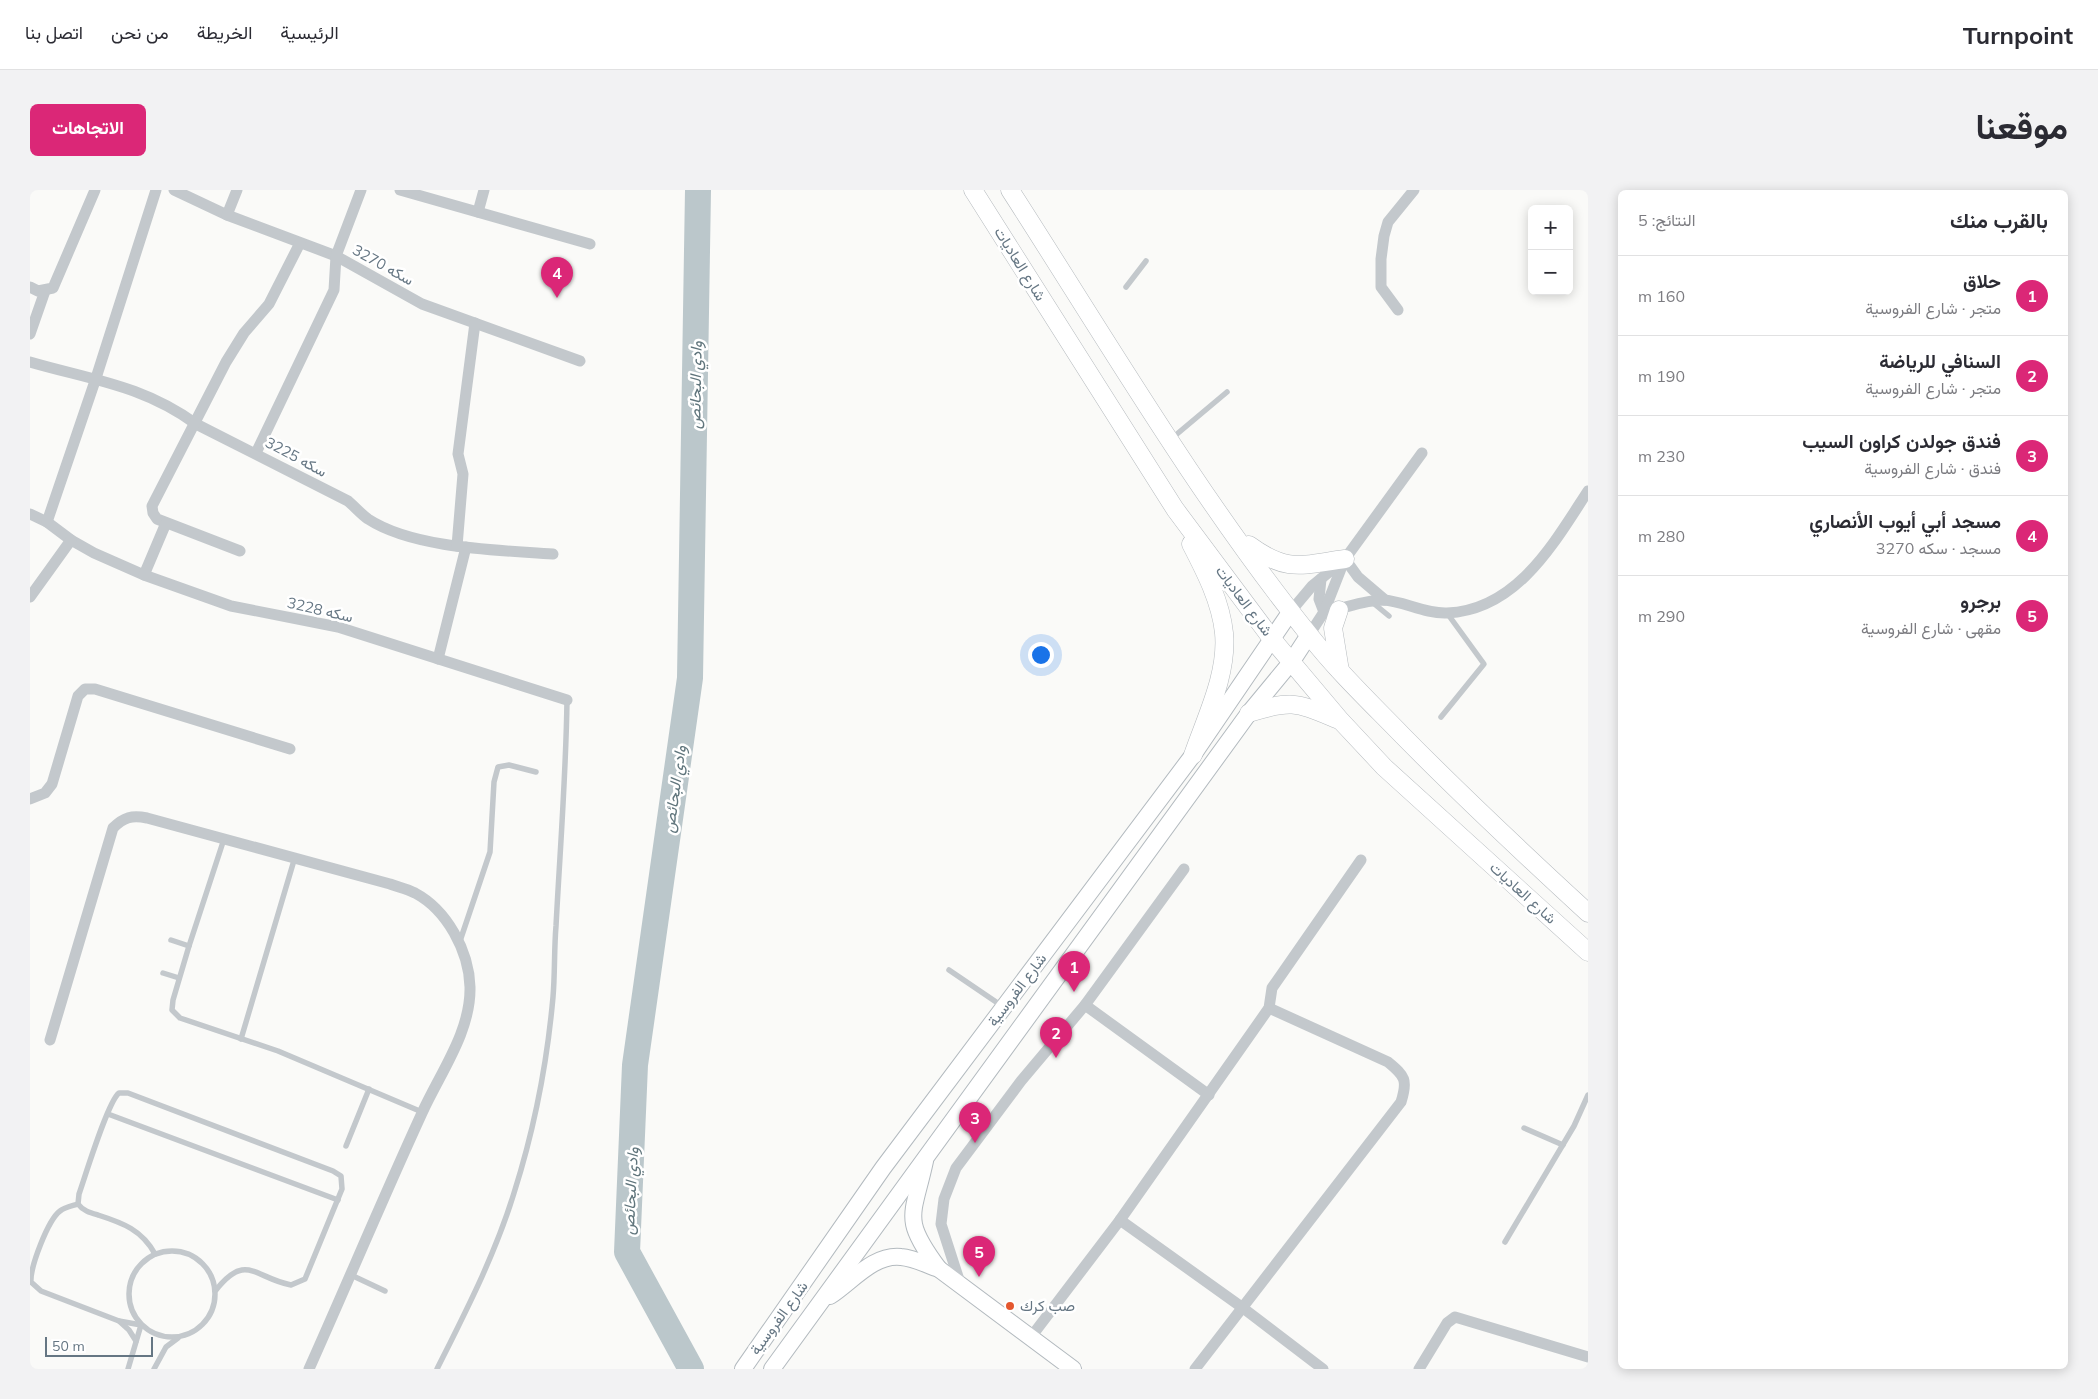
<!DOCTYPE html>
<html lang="ar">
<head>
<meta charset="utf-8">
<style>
	body { margin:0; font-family:Mulish,Vazirmatn,sans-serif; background:#f2f2f3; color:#2b2b33; direction:rtl }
	.controls { position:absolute; right:15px; top:15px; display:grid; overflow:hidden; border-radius:8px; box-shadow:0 2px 12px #0003 }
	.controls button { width:45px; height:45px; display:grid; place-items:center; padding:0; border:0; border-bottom:1px solid #e1e1e2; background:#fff; color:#2b2b33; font:25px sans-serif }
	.scale { position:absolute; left:15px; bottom:12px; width:108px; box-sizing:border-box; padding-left:5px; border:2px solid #657683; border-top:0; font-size:14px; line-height:18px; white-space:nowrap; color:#657683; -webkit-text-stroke:4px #fff; paint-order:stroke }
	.you { position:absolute; left:1010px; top:464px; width:18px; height:18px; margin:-12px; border:4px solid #fff; border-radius:50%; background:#1a73e8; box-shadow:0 0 0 8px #1a73e833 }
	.badge { display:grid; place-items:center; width:32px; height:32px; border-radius:50%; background:#db2777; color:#fff; font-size:16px; font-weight:700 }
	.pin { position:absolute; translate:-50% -41px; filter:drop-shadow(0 1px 2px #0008) }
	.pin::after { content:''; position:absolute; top:26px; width:18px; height:15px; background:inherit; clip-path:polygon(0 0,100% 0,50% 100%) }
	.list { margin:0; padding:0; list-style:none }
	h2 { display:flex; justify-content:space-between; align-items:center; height:65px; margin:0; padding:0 20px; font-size:21px }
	h2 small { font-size:16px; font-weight:400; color:#7c7c81 }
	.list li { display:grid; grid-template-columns:32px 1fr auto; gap:15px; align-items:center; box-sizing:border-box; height:80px; padding:0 20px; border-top:1px solid #e1e1e2 }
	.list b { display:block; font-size:19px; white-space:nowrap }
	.list p { margin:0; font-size:16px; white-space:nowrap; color:#7c7c81 }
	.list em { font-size:16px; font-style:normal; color:#7c7c81 }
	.map { position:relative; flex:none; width:1558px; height:1179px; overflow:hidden; direction:ltr; border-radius:8px }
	header { display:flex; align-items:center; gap:30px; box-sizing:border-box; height:70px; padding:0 25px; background:#fff; border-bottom:1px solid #e1e1e2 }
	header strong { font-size:24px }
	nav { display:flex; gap:28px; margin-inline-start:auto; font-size:18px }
	.intro { display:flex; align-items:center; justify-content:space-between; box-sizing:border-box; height:120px; padding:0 30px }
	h1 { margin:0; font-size:35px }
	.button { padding:12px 22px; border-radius:8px; background:#db2777; color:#fff; font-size:18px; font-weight:700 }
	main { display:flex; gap:30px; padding:0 30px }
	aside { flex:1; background:#fff; border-radius:8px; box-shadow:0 2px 12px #0003 }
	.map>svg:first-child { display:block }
</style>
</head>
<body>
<header>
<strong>Turnpoint</strong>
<nav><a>الرئيسية</a><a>الخريطة</a><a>من نحن</a><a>اتصل بنا</a></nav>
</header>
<div class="intro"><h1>موقعنا</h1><a class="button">الاتجاهات</a></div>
<main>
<aside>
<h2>بالقرب منك<small>النتائج: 5</small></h2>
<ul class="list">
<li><span class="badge">1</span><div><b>حلاق</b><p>متجر · شارع الفروسية</p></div><em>160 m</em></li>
<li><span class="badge">2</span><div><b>السنافي للرياضة</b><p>متجر · شارع الفروسية</p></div><em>190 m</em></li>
<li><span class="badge">3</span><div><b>فندق جولدن كراون السيب</b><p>فندق · شارع الفروسية</p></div><em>230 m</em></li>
<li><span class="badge">4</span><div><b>مسجد أبي أيوب الأنصاري</b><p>مسجد · سكه 3270</p></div><em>280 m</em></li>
<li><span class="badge">5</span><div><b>برجرو</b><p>مقهى · شارع الفروسية</p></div><em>290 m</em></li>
</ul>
</aside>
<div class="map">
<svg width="1558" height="1179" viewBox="0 0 1558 1179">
	<rect width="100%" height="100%" fill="#fafaf8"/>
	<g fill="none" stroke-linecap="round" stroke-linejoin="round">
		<path stroke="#bbc7cb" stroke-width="26" d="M661 1179 597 1062 605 875 660 488 668 0"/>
		<g stroke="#b3babf" stroke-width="18">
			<g id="secondary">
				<path d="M895 971C883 1027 871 1028 909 1079"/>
				<path d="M800 1106C822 1092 843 1064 871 1067 884 1068 897 1075 909 1079L1043 1179"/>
				<path d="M713 1179 853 978 1163 565 1261 421"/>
				<path d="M742 1179 1219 523 1262 471 1279 445"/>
			</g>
		</g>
		<g stroke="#b5babe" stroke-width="19">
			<g id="primary">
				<path d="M943 0 1145 319 1242 449 1311 531 1354 577 1558 762"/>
				<path d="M980 0C1076 149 1169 308 1280 446 1308 482 1341 513 1372 545 1433 607 1495 665 1558 723"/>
				<path d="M1161 354C1175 381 1191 412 1194 443 1198 484 1176 527 1163 565"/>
				<path d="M1219 355C1257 383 1271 375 1315 369"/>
				<path d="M1309 420 1303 438 1310 481"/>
				<path d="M1219 523C1263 509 1267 513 1309 530"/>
			</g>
		</g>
		<g stroke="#c3c8cc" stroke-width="5.5">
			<path d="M1096 97 1116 71"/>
			<path d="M1141 249 1197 202"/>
			<path d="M1342 412 1359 426"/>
			<path d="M1411 527 1454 474 1417 423"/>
			<path d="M194 649 159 756 143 810 142 820 150 828 248 861 392 922"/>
			<path d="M141 750 159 756"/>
			<path d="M430 751 460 662 464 592 468 577 479 575 506 582"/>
			<path d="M919 780 972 816"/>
			<path d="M133 783 149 788"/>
			<path d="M211 849 265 667"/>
			<path d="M78 924 308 1010"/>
			<path d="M1494 938 1533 955"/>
			<path d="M316 956 339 899"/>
			<path d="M48 1014C42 1016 35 1017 30 1021 18 1030 0 1077 1 1092L11 1101 89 1131 99 1140 106 1151"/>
			<path d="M1475 1052 1544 936 1558 905"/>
			<circle cx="142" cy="1104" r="43"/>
			<path d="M125 1064C112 1040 93 1033 68 1025 61 1023 53 1021 48 1014L49 1004C55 987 78 911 89 903H98L303 981 311 986 312 999 275 1089 261 1095C225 1088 216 1062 186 1100"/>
			<path d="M321 1085 355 1101"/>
			<path d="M89 1131 111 1135 98 1179"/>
			<path d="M124 1179 136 1157 148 1148"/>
			<path d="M407 1179C436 1121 465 1065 484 1003 504 940 517 874 523 807 525 784 524 760 526 736 530 660 536 586 537 510"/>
		</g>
		<g stroke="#c3c8cc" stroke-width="11">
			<path d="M144 0 197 25 306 66 392 114 550 171"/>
			<path d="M370 0 560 54"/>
			<path d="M448 22 454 0"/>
			<path d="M197 25 207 0"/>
			<path d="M0 97 8 101 23 98 65 0"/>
			<path d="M1368 120 1351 97V69L1354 46 1358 32 1384 0"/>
			<path d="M0 144 15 101"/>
			<path d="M0 172C62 190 112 195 166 234L318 311C325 317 331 324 338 329 384 359 469 360 523 364"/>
			<path d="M226 263 304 100 306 66 331 0"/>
			<path d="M0 324 17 332 41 350 64 363 114 385 201 416 308 437 537 510"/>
			<path d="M17 332 66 188 126 0"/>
			<path d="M427 356 433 284 428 264 445 133"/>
			<path d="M210 361 127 329 123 323 122 316 196 172 214 143 239 114 270 53"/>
			<path d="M1315 369 1328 387 1355 410"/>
			<path d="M114 385 136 333"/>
			<path d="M1291 389 1289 409 1294 422C1313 419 1334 410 1353 410 1374 411 1394 424 1417 423 1487 420 1524 353 1558 301"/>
			<path d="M0 407 41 350"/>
			<path d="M1261 421 1282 396 1315 369 1392 263"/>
			<path d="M1279 445 1294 422 1314 371"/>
			<path d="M408 469 436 357"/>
			<path d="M0 609 15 603 22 594 48 506 55 499H65L260 559"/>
			<path d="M1055 815 1179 905"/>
			<path d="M20 850 83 638C94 627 102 625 117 628L360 694C368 697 377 699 385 703 417 720 439 761 440 797 441 842 410 883 392 923 353 1008 317 1094 279 1179"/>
			<path d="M1090 1030 1213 1118 1293 1179"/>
			<path d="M931 1096 911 1034 914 1009 926 978 991 891 1055 815 1154 679"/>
			<path d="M1001 1147 1090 1030 1239 818 1242 798 1331 670"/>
			<path d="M1165 1179 1371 912C1378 890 1375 886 1358 872L1239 818"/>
			<path d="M1389 1179 1417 1133 1425 1127 1558 1167"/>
		</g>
		<use href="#secondary" stroke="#fff" stroke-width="16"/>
		<use href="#primary" stroke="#fff" stroke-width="18"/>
	</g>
	<circle fill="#e4572e" stroke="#fff" stroke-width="2" cx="980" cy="1116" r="5"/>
	<g text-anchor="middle" stroke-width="5" stroke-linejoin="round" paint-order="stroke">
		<g font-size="15" fill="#657683" stroke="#fff">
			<text transform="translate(990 74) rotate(58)" y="5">شارع العاديات</text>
			<text transform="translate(353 75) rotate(29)" y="5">سكه 3270</text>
			<text transform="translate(266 267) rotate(28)" y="5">سكه 3225</text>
			<text transform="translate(1214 411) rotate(53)" y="5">شارع العاديات</text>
			<text transform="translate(290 420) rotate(13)" y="5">سكه 3228</text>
			<text transform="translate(1493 703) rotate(42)" y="5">شارع العاديات</text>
			<text transform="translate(987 800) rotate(-53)" y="5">شارع الفروسية</text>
			<text transform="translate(749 1128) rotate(-54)" y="5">شارع الفروسية</text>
		</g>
		<g font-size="15" fill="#657683" stroke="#fff" text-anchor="start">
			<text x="990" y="1121">صب كرك</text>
		</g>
		<g font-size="16" font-style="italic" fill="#60757c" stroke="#fff">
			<text transform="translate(665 195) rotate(-89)" y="6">وادي البحائص</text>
			<text transform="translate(644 599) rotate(-82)" y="6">وادي البحائص</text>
			<text transform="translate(600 1001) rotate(-87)" y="6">وادي البحائص</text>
		</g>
	</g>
</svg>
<div class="controls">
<button>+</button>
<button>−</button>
</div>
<div class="scale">50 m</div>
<div class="you"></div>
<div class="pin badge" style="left:1044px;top:802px">1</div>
<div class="pin badge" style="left:1026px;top:868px">2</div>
<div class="pin badge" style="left:945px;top:953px">3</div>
<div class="pin badge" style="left:527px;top:108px">4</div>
<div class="pin badge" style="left:949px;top:1087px">5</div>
</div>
</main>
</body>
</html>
